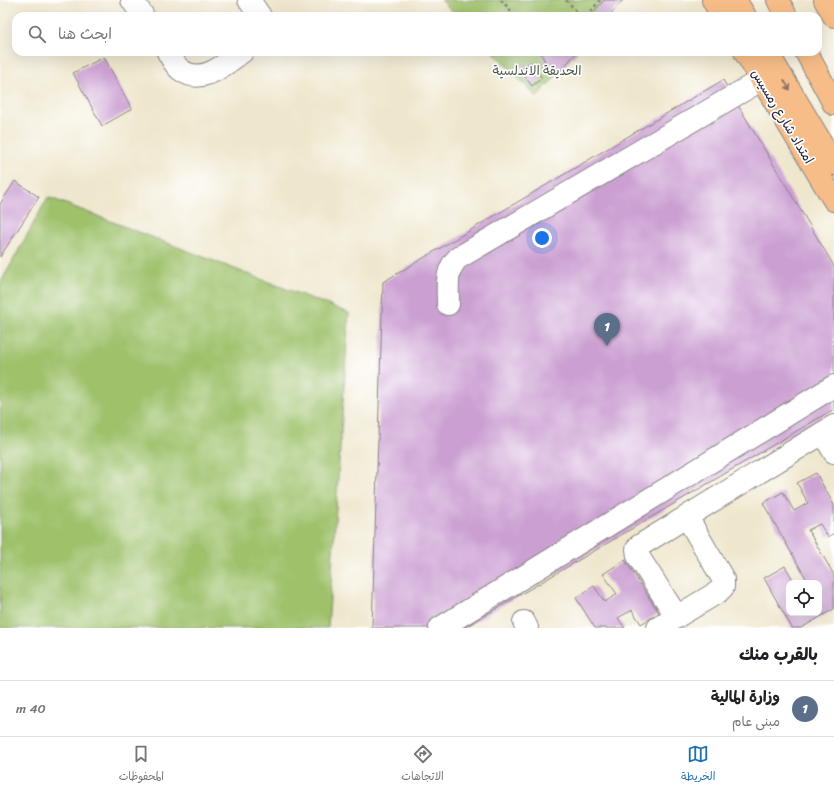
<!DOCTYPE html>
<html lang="ar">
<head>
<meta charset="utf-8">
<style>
	body { margin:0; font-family:Sriracha,"Playpen Sans Arabic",sans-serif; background:#f6f6f6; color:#202124; direction:rtl }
	.controls { position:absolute; right:12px; bottom:12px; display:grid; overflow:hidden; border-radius:8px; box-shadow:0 4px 16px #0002 }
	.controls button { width:36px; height:36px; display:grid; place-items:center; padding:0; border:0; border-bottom:1px solid #e0e0e0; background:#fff; color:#202124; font:20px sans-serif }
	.you { position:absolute; left:542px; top:238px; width:14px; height:14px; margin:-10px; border:3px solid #fff; border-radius:50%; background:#1a73e8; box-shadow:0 0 0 6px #1a73e833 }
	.badge { display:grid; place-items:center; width:26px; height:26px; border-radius:50%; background:#1f6fb2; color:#fff; font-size:13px; font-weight:700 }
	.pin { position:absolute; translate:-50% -33px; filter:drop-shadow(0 1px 2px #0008) }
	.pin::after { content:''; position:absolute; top:21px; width:14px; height:12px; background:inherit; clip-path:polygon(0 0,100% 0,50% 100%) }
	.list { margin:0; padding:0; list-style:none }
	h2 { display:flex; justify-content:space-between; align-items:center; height:52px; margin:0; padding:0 16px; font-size:17px }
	h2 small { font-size:13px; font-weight:400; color:#757577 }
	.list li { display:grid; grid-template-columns:26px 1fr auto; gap:12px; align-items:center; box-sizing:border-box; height:56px; padding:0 16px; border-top:1px solid #e0e0e0 }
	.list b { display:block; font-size:15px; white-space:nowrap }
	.list p { margin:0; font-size:13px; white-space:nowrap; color:#757577 }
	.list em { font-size:13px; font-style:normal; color:#757577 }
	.icon { flex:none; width:22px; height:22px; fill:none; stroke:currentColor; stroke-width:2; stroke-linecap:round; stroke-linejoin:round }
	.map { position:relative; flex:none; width:834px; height:628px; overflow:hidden; direction:ltr }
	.search { position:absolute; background:#fff; box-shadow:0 4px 16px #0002; left:12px; right:12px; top:12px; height:44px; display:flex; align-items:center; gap:10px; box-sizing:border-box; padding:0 14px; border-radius:12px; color:#757577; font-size:15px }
	.sheet { height:108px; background:#fff }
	nav { display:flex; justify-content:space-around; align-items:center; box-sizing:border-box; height:56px; border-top:1px solid #e0e0e0; background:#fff; font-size:11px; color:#757577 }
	nav a { display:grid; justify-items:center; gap:2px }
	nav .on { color:#1f6fb2 }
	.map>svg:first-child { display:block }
</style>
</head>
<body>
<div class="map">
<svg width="834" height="628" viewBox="0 0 834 628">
	<rect width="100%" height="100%" fill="#fff"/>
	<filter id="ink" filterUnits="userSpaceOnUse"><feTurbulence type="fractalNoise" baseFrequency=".025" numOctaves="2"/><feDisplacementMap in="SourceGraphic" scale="8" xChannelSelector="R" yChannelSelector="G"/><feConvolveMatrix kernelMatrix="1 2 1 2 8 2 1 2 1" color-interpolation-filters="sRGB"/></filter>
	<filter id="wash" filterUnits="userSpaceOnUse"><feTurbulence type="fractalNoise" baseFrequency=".012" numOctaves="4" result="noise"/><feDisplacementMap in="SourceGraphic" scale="16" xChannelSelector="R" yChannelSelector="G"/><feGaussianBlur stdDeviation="0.9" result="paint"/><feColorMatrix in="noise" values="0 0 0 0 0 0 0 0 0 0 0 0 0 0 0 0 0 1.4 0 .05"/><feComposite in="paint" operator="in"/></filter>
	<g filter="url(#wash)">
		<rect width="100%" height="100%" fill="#efe7cd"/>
		<g fill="#9ec16b" stroke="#607253">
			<path d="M441 0H623L608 16H457Z"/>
			<path d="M493 52H577L537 97Z"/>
			<path d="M48 197 349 313 328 628H0V284Z"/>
		</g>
		<g id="blocks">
			<g fill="#cb9fd2">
				<path d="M604 0H623L609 16H590Z"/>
				<path d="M540 52H577L556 76 549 69Z"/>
				<path d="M104 57 132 109 102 126 73 73Z"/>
				<path d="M531 62 542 78 532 86 520 70Z"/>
				<path d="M723 80 834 266V409L464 628H372L383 282Z"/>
				<path d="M15 181 39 197 0 257V204Z"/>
				<path d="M816 473 834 505V533L828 537 820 524 808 530 834 575V609L801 628H792L764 578 785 566 795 583H789V613H819V583H801L807 580 763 503 783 492 794 511 808 503 797 483Z"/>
				<path d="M625 560 659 613 641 624 632 610 618 618 625 628H595L576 598 594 586 605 602 617 594 603 574Z"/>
			</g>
		</g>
	</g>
	<g filter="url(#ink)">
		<use href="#blocks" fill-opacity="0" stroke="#888484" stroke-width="1"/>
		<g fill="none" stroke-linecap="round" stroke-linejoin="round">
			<g stroke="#888484" stroke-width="24">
				<g id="minor">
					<path d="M132 0 143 16"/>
					<path d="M249 0 260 16"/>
					<path d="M168 52C171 57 175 66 181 70 202 86 225 64 242 52"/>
					<path d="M448 304C448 287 445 270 458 258L761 80"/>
					<path d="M823 433 834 452"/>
					<path d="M677 617 638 556 637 549 639 546 834 426"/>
					<path d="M524 622 527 628"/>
					<path d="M440 628 834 386"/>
					<path d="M658 628 718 592 723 587V579L687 517"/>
				</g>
			</g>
			<g stroke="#888484" stroke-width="24">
				<g id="major">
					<path d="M713 0 722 16"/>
					<path d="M825 0 834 16"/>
					<path d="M745 52 834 200"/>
				</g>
			</g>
			<g stroke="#888484" stroke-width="24">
				<g id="highway">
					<path d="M735 0 745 16"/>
					<path d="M778 0 786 16"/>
					<path d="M767 52 834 164"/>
					<path d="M806 52 834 104"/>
				</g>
			</g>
			<g stroke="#888484" stroke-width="2.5" stroke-dasharray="3 3" stroke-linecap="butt">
				<path d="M501 0 511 11"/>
				<path d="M566 0 581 16"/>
				<path d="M587 16 600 0"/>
			</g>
			<use href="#minor" stroke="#fff" stroke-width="22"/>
			<use href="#major" stroke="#f7bd88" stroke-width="22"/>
			<use href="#highway" stroke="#f7bd88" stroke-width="22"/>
		</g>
		<defs><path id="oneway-shaft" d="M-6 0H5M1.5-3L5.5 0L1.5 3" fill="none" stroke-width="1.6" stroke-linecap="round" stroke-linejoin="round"/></defs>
		<use stroke="#8c7062" href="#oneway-shaft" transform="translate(787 85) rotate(59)"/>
	</g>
	<g text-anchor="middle" stroke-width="3.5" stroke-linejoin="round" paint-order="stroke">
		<g font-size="13" fill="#4d5a4c" stroke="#fff">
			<text x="537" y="75">الحديقة الاندلسية</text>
		</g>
		<g font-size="13" fill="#22223b" stroke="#fff">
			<text transform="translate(783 116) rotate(59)" y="5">امتداد شارع رمسيس</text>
		</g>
	</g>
</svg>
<div class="controls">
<button><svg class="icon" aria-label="locate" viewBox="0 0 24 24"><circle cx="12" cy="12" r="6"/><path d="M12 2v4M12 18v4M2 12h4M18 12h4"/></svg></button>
</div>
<div class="you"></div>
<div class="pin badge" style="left:607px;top:346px;background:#5c6f8a">1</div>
<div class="search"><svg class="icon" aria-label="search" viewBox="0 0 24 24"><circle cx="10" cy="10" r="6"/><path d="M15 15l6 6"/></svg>ابحث هنا</div>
</div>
<section class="sheet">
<h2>بالقرب منك<small></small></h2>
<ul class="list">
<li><span class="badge" style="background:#5c6f8a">1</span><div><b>وزارة المالية</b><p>مبنى عام</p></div><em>40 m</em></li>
</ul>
</section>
<nav>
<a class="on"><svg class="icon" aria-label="map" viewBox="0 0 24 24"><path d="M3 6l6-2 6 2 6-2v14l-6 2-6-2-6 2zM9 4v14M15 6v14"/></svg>الخريطة</a>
<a><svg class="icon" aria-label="directions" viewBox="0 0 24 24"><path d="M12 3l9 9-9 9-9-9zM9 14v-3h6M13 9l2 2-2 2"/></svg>الاتجاهات</a>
<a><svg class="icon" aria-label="saved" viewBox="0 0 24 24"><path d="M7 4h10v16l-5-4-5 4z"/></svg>المحفوظات</a>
</nav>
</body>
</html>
